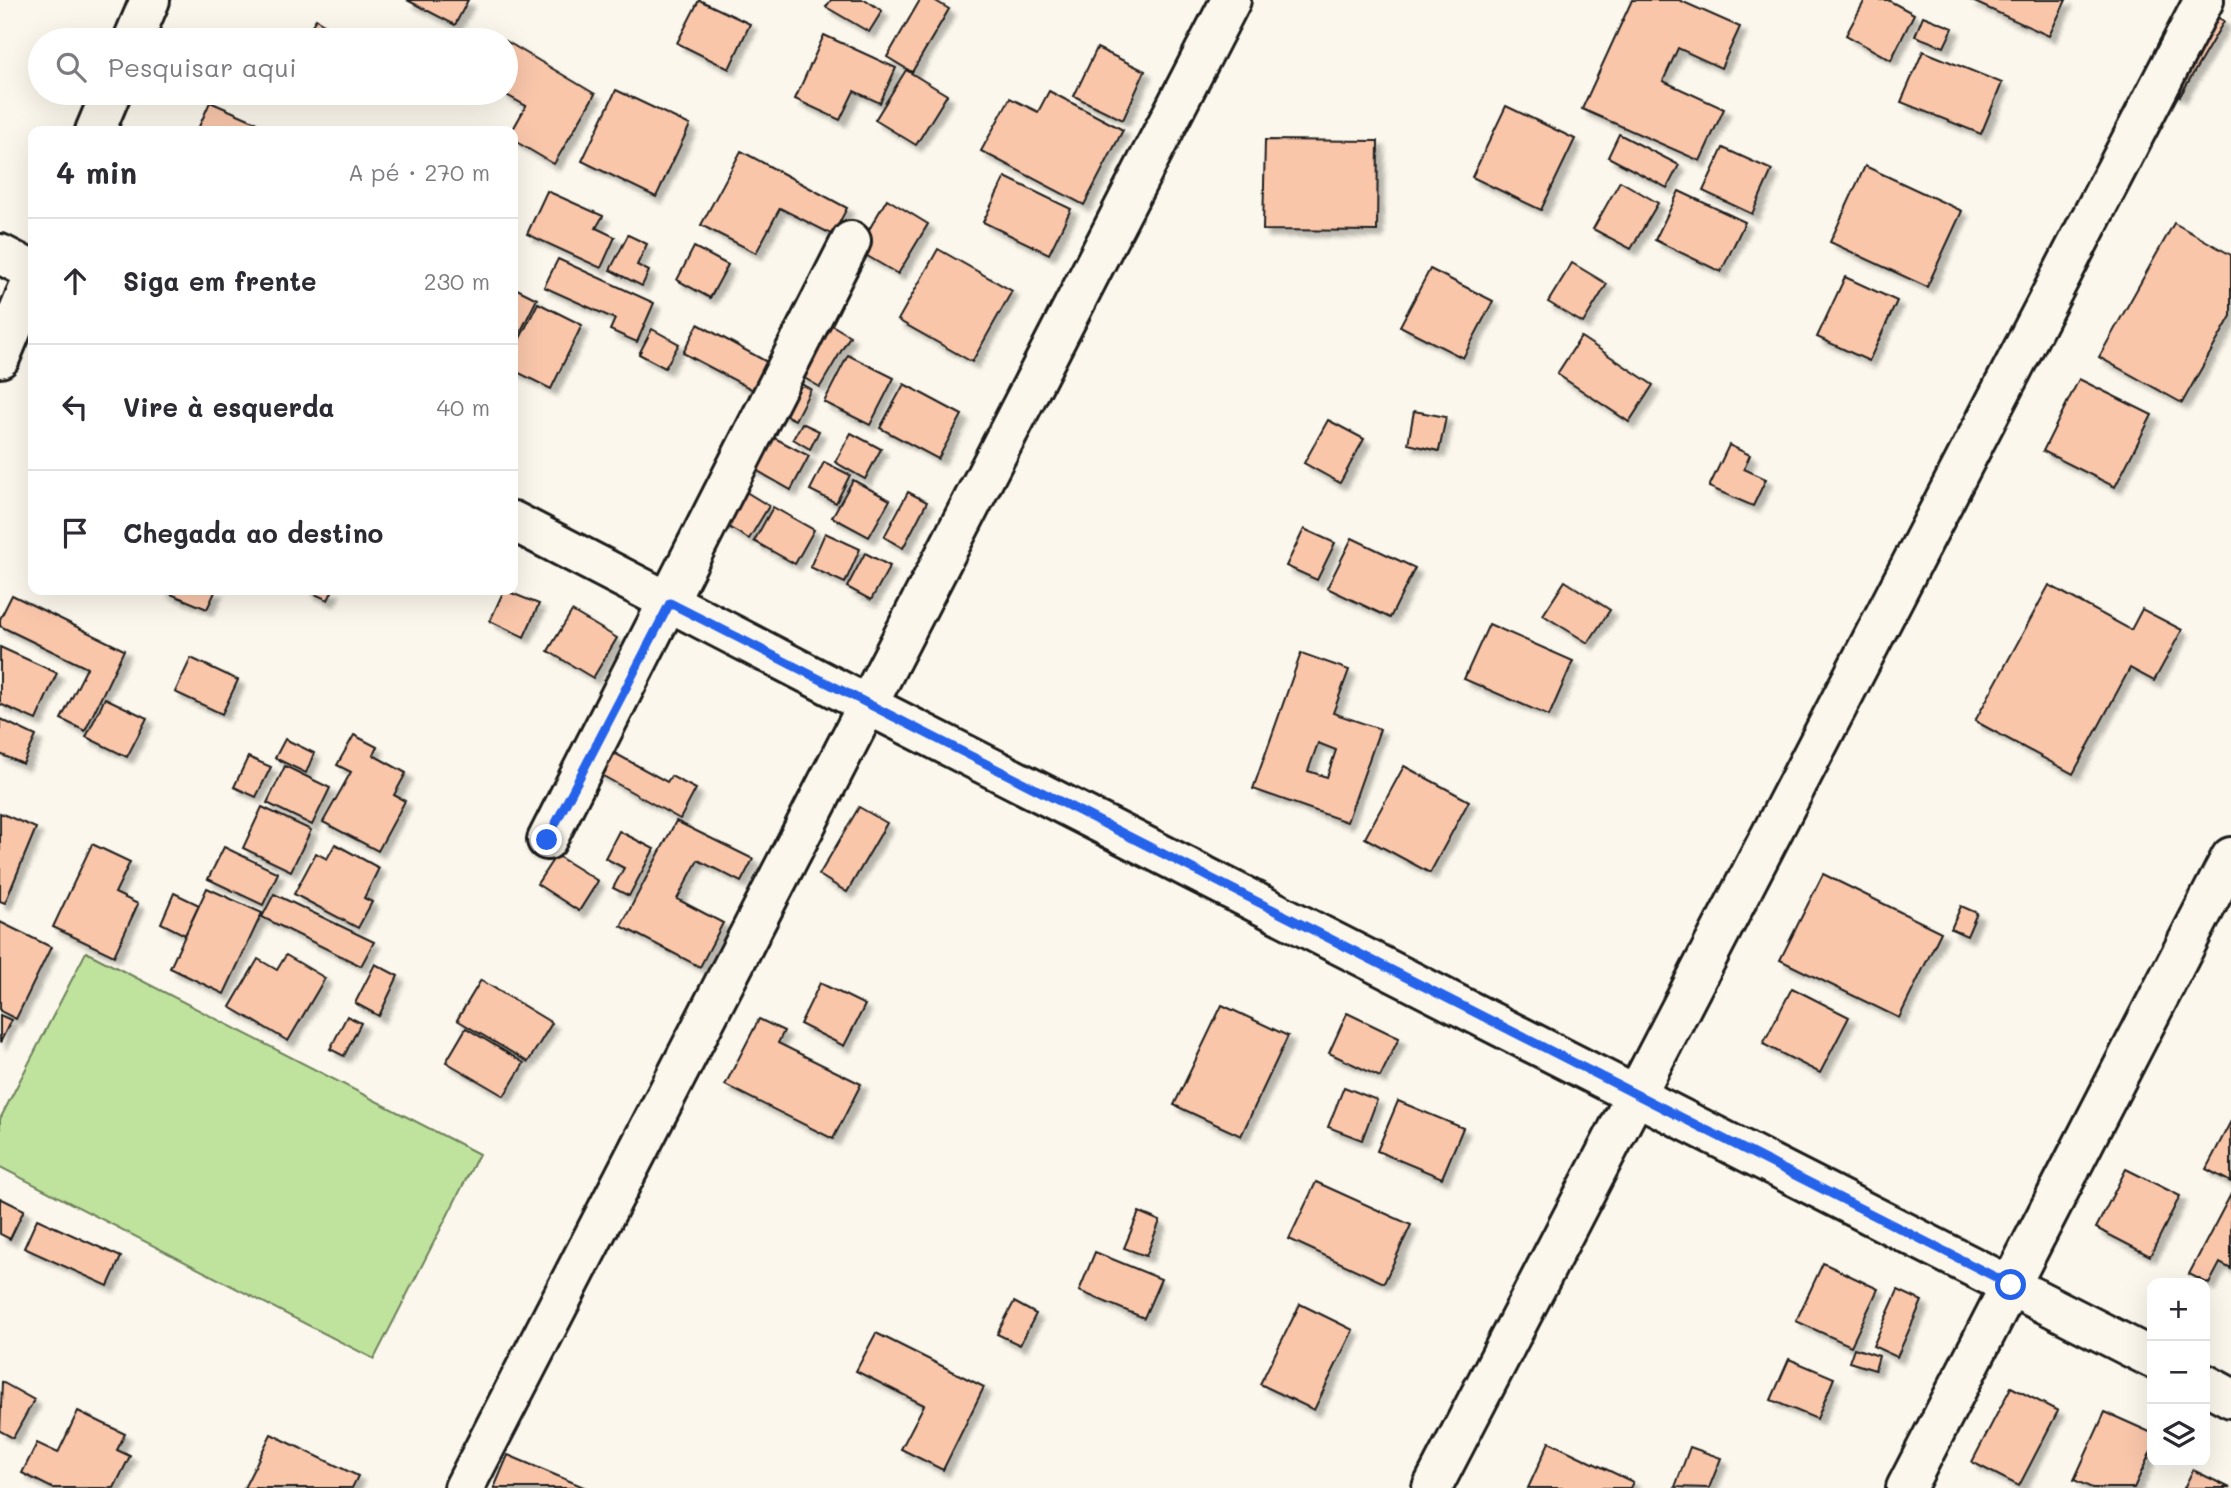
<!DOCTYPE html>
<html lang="pt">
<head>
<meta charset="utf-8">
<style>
	body { margin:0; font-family:Mali,sans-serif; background:#f7f7f7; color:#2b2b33 }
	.controls { position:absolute; right:21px; bottom:21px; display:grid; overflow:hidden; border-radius:14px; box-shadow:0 7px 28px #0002 }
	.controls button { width:63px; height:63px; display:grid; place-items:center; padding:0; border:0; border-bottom:2px solid #e1e1e2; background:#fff; color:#2b2b33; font:35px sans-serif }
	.stop { position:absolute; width:21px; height:21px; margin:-16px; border:5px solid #2563eb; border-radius:50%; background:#fff }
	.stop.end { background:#2563eb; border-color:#fff; box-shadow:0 2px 7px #0008 }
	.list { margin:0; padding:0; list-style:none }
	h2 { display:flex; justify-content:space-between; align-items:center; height:91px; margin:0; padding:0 28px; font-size:30px }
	h2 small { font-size:23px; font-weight:400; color:#7c7c81 }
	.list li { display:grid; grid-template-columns:46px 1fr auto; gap:21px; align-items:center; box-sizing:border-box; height:126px; padding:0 28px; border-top:2px solid #e1e1e2 }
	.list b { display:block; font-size:26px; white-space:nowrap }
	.list em { font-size:23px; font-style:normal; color:#7c7c81 }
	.icon { flex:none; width:38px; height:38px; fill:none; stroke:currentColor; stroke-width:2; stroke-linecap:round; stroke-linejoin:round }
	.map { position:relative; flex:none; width:2231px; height:1488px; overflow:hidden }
	.search { position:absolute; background:#fff; box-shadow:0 7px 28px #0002; left:28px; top:28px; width:490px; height:77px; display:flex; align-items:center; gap:18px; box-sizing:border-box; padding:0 24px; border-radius:38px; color:#7c7c81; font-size:26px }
	.panel { position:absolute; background:#fff; box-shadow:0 7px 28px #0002; left:28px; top:126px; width:490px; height:469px; border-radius:14px }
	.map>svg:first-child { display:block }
</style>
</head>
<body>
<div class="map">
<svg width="2231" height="1488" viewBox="0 0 2231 1488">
	<defs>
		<filter id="shadow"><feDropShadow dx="6" dy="6" stdDeviation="2" flood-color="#0004"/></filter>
	</defs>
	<rect width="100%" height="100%" fill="#fbf7ec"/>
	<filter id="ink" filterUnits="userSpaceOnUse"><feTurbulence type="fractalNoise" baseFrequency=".0143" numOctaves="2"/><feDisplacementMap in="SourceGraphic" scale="14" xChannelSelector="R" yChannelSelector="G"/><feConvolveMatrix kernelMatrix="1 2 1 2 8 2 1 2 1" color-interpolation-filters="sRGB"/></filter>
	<g filter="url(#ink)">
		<path fill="#bfe39d" stroke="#6e805c" stroke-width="2" d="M86 952 479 1154 374 1359 0 1167V1119Z"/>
		<g fill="#f9c6aa" stroke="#1c1c1c" stroke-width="2" fill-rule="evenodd" filter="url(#shadow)">
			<path d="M407 0H468L455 25Z"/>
			<path d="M699 0 750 24 729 69 677 43Z"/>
			<path d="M831 0H866L882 11 869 32 826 7Z"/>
			<path d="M920 0H934L949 9 912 72 887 57Z"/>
			<path d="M1632 0H1679L1740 27 1721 68 1678 48 1663 81 1724 109 1700 161 1582 109Z"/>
			<path d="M1865 0H1888L1914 14 1891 60 1846 35Z"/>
			<path d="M1970 0H2066L2049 36Z"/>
			<path d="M2208 12 2224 21 2180 96 2165 87Z"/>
			<path d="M1923 16 1953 28 1944 47 1915 36Z"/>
			<path d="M316 19 349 40 304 38Z"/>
			<path d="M824 35 896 68 880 103 854 91 840 120 795 99Z"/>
			<path d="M506 41 595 94 554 164 513 140 512 131 526 106 503 93H506Z"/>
			<path d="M1097 48 1145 71 1123 120 1074 96Z"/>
			<path d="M1923 51 2002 83 1981 134 1901 102Z"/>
			<path d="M906 70 947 95 916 145 875 120Z"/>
			<path d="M616 90 690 125 656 197 582 161Z"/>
			<path d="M1049 91 1123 130 1084 205 981 151 1010 98 1038 112Z"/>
			<path d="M210 102 256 122 252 131H197Z"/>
			<path d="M1506 106 1575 139 1541 210 1472 177Z"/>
			<path d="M1619 134 1679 165 1667 188 1608 157Z"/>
			<path d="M1265 140 1378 141 1377 231 1263 230Z"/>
			<path d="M1723 148 1772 170 1752 214 1703 191Z"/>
			<path d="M741 151 847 208 833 235 780 208 756 253 701 225Z"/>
			<path d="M1865 166 1962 211 1927 287 1830 242Z"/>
			<path d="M1005 177 1071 209 1049 254 983 222Z"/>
			<path d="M1620 181 1658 203 1631 249 1593 229Z"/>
			<path d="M547 191 603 216 596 228 615 237 601 268 527 234Z"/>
			<path d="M1679 191 1745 222 1721 272 1655 240Z"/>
			<path d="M887 199 928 224 898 274 857 250Z"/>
			<path d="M2174 223 2231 255V316L2182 403 2099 357Z"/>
			<path d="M628 235 647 244 637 265 649 271 642 286 610 270Z"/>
			<path d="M694 247 728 265 710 298 677 280Z"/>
			<path d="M938 249 1012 291 972 362 898 320Z"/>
			<path d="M558 259 654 303 637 342 610 330 615 319 544 287Z"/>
			<path d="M1572 263 1607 284 1583 323 1548 302Z"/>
			<path d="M1430 269 1493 301 1463 358 1400 326Z"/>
			<path d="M1845 277 1897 301 1869 361 1817 337Z"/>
			<path d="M513 287 537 299 513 347Z"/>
			<path d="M538 303 582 325 551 389 513 370V352Z"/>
			<path d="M698 324 767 362 753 390 683 353Z"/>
			<path d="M830 324 850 336 820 387 799 375Z"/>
			<path d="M652 329 679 344 665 368 639 354Z"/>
			<path d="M1581 337 1653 385 1629 422 1557 374Z"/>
			<path d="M848 355 894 378 870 425 824 402Z"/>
			<path d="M791 379 811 389 795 420 775 410Z"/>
			<path d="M2079 379 2152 415 2115 487 2043 451Z"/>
			<path d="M904 384 962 415 938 459 880 428Z"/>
			<path d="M1414 411 1446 417 1439 451 1408 444Z"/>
			<path d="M1328 420 1364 439 1340 483 1304 463Z"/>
			<path d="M802 423 819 431 810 449 793 439Z"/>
			<path d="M851 433 881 449 865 479 835 462Z"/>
			<path d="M767 434 809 456 791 490 749 466Z"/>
			<path d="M1729 445 1750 455 1744 469 1766 479 1753 506 1709 487Z"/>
			<path d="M824 462 850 475 836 503 810 490Z"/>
			<path d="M853 480 890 500 869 537 832 517Z"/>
			<path d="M738 487 769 506 749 539 718 521Z"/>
			<path d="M908 492 927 502 903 548 884 537Z"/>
			<path d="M773 507 814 530 795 564 754 541Z"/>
			<path d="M1304 529 1335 543 1317 580 1286 566Z"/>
			<path d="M825 533 860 549 845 583 810 567Z"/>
			<path d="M1352 538 1415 568 1390 618 1327 588Z"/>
			<path d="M865 553 890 566 871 600 847 587Z"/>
			<path d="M1565 581 1610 610 1588 643 1543 615Z"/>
			<path d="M2049 585 2131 630 2142 609 2182 630 2154 681 2130 668 2073 774 1975 721Z"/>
			<path d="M161 590H216L207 609Z"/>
			<path d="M306 590H333L328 600Z"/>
			<path d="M504 590 539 604 524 637 490 621Z"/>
			<path d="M12 595 124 650 85 731 61 719 87 668 0 626V619Z"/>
			<path d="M572 611 617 638 593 678 548 651Z"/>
			<path d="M1489 624 1573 661 1549 716 1464 679Z"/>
			<path d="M0 647 57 673 36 720 0 704Z"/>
			<path d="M1301 653 1349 670 1333 713 1380 729 1347 822 1253 789ZM1318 743 1336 750 1327 777 1308 771Z"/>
			<path d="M191 658 238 680 222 714 175 692Z"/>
			<path d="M105 698 147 718 127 757 86 737Z"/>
			<path d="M0 719 36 736 23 764 0 754Z"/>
			<path d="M354 735 377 747 373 755 406 773 394 795 405 801 378 851 323 822 351 772 337 765Z"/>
			<path d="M285 739 314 753 306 773 275 758Z"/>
			<path d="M609 750 667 782 671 776 696 789 680 819 596 772Z"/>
			<path d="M248 757 271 767 256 797 234 787Z"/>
			<path d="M285 766 330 788 312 825 267 803Z"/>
			<path d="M1404 766 1469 801 1430 873 1365 838Z"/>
			<path d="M262 807 311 830 291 871 243 848Z"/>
			<path d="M859 807 887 823 847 892 819 875Z"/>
			<path d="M0 813 36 828 5 903 0 901Z"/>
			<path d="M676 821 753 859 741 882 698 860 677 899 723 923 700 967 621 926Z"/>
			<path d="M619 831 654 849 629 896 613 888 624 868 605 858Z"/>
			<path d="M92 844 130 862 115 893 138 904 114 956 53 927Z"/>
			<path d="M335 844 379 868 364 898 372 902 358 928 294 894 316 853 327 859Z"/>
			<path d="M224 847 278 873 263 905 208 879Z"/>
			<path d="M556 855 598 881 579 911 537 884Z"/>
			<path d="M1823 874 1941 932 1899 1018 1780 960Z"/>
			<path d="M207 888 262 913 224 994 170 968Z"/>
			<path d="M174 893 199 905 185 935 161 923Z"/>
			<path d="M274 894 374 942 361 966 262 917Z"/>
			<path d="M1961 906 1977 913 1967 936 1951 929Z"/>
			<path d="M0 922 51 947 16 1019 0 1011Z"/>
			<path d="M286 955 325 978 288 1041 230 1007 258 959 277 970Z"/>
			<path d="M375 964 398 976 379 1016 355 1003Z"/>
			<path d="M481 980 552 1023 528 1062 457 1020Z"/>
			<path d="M820 983 865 1005 844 1046 800 1024Z"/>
			<path d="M1792 988 1849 1017 1820 1073 1763 1044Z"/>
			<path d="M1222 1005 1288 1036 1241 1136 1174 1105Z"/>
			<path d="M1347 1013 1399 1038 1380 1077 1329 1053Z"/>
			<path d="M0 1015 11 1020 0 1043Z"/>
			<path d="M347 1016 361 1023 344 1056 330 1049Z"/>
			<path d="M759 1019 784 1031 778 1043 861 1084 833 1139 725 1085Z"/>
			<path d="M466 1028 524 1063 504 1096 446 1062Z"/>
			<path d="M1344 1087 1377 1100 1362 1140 1328 1127Z"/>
			<path d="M1398 1101 1463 1128 1442 1178 1377 1151Z"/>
			<path d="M2231 1121V1182L2206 1169Z"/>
			<path d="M2126 1169 2180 1196 2150 1256 2096 1228Z"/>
			<path d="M1316 1182 1411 1225 1384 1283 1289 1239Z"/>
			<path d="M2231 1194V1269L2220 1263 2209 1284 2189 1274Z"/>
			<path d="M0 1198 24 1210 10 1239 0 1234Z"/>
			<path d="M1139 1212 1160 1221 1146 1256 1124 1248Z"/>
			<path d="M37 1219 121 1257 108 1286 24 1248Z"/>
			<path d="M1095 1252 1161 1279 1144 1318 1079 1291Z"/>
			<path d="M1823 1263 1878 1289 1851 1346 1796 1321Z"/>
			<path d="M1898 1290 1922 1301 1897 1357 1873 1346Z"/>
			<path d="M1014 1302 1036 1314 1020 1345 997 1334Z"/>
			<path d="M1300 1304 1353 1330 1314 1410 1260 1384Z"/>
			<path d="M876 1333 984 1387 943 1470 901 1449 924 1405 856 1371Z"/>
			<path d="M1854 1348 1879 1356 1875 1370 1849 1362Z"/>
			<path d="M1789 1359 1834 1378 1817 1419 1771 1400Z"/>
			<path d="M2 1382 34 1400 13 1438 0 1431Z"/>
			<path d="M2011 1387 2058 1411 2019 1486 1972 1462Z"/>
			<path d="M78 1411 125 1434 117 1450 130 1456 114 1488H52L22 1473 37 1443 58 1453Z"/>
			<path d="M2105 1412 2152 1433V1449L2134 1488H2092L2074 1480Z"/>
			<path d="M271 1434 358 1476 352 1488H244Z"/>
			<path d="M1549 1442 1633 1482 1630 1488H1528Z"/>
			<path d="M1690 1447 1721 1458 1709 1488 1675 1487Z"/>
			<path d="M508 1455 586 1488H494Z"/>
			<path d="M2193 1470 2230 1488H2184Z"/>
		</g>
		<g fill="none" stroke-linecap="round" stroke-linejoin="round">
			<g stroke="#1c1c1c" stroke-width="44">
				<g id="minor">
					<path d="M133 40 150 0"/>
					<path d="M95 131 111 93"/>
					<path d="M0 254 33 271"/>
					<path d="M0 358 33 278"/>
					<path d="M513 521 868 705 2152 1358"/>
					<path d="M547 840 851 241"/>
					<path d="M2205 1384 2231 1398"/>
					<path d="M464 1488 1231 0"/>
					<path d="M1432 1488 2204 0"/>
					<path d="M1906 1488 2231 857"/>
				</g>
			</g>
			<use href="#minor" stroke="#fbf7ec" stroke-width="38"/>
		</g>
	</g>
	<g fill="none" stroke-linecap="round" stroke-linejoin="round" filter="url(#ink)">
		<path stroke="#2563eb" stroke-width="9" d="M547 840 670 603 2011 1285"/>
	</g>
</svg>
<div class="controls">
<button>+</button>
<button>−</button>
<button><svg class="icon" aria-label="layers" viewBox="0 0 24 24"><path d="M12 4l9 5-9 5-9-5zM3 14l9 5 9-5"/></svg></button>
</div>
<div class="stop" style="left:2011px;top:1285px"></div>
<div class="stop end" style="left:547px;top:840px"></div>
<div class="search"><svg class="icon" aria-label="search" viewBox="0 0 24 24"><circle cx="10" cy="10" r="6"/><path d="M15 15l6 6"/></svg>Pesquisar aqui</div>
<section class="panel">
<h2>4 min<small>A pé · 270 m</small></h2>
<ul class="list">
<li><svg class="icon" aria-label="ahead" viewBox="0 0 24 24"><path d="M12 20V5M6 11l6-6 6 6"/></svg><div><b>Siga em frente</b></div><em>230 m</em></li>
<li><svg class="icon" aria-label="left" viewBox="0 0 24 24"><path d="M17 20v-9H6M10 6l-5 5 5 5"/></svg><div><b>Vire à esquerda</b></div><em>40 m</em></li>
<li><svg class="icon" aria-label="arrive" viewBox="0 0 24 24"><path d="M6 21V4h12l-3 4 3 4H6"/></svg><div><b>Chegada ao destino</b></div></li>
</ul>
</section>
</div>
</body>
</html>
